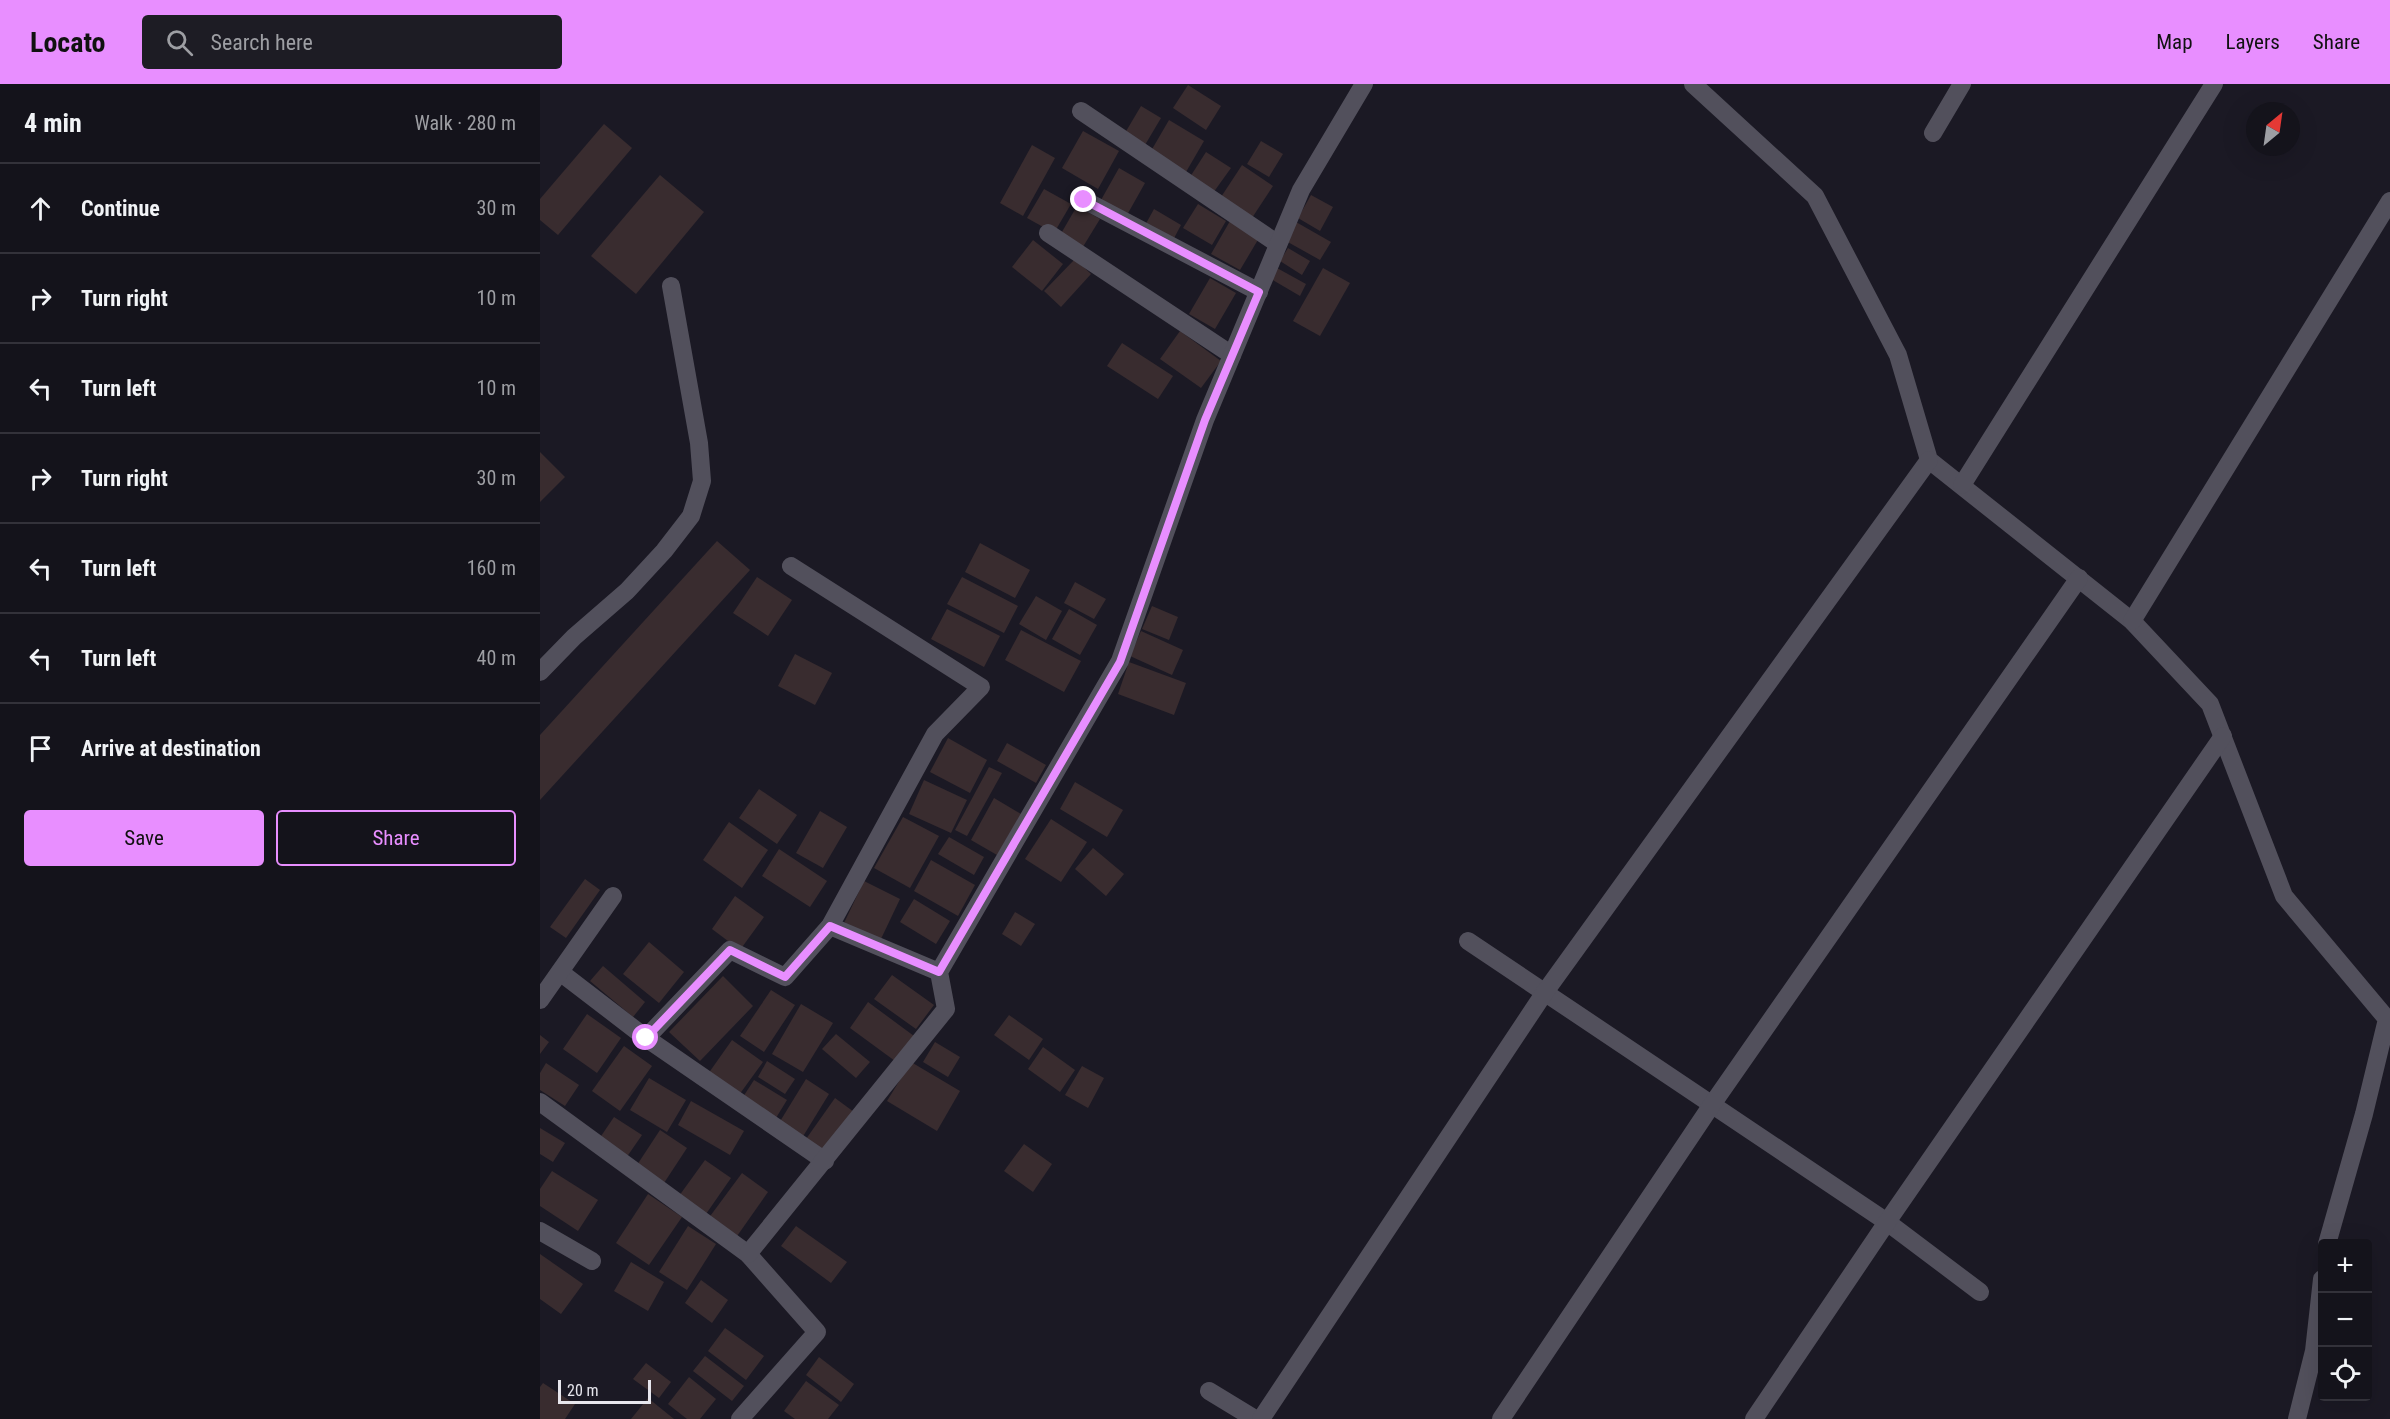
<!DOCTYPE html>
<html lang="en">
<head>
<meta charset="utf-8">
<style>
	body { margin:0; font-family:"Roboto Condensed",sans-serif; background:#1d1c24; color:#f1f3f6 }
	.controls { position:absolute; right:18px; bottom:18px; display:grid; overflow:hidden; border-radius:6px; box-shadow:0 6px 24px #0002 }
	.controls button { width:54px; height:54px; display:grid; place-items:center; padding:0; border:0; border-bottom:2px solid #33323a; background:#14131b; color:#f1f3f6; font:30px sans-serif }
	.compass { position:absolute; left:1706px; top:18px; width:54px; height:54px; border-radius:50%; background:#14131b; box-shadow:0 6px 24px #0002; rotate:29deg }
	.scale { position:absolute; left:18px; bottom:15px; width:93px; box-sizing:border-box; padding-left:6px; border:3px solid #e7e6ed; border-top:0; font-size:16px; line-height:21px; white-space:nowrap; color:#e7e6ed; -webkit-text-stroke:4px #1b1924; paint-order:stroke }
	.stop { position:absolute; width:18px; height:18px; margin:-14px; border:4px solid #e88eff; border-radius:50%; background:#fff }
	.stop.end { background:#e88eff; border-color:#fff; box-shadow:0 2px 6px #0008 }
	.list { margin:0; padding:0; list-style:none }
	h2 { display:flex; justify-content:space-between; align-items:center; height:78px; margin:0; padding:0 24px; font-size:26px }
	h2 small { font-size:20px; font-weight:400; color:#9d9ea3 }
	.list li { display:grid; grid-template-columns:39px 1fr auto; gap:18px; align-items:center; box-sizing:border-box; height:90px; padding:0 24px; border-top:2px solid #33323a }
	.list b { display:block; font-size:22px; white-space:nowrap }
	.list em { font-size:20px; font-style:normal; color:#9d9ea3 }
	.actions { display:flex; gap:12px; padding:18px 24px }
	.actions a { flex:1; padding:14px 0; border:2px solid #e88eff; border-radius:6px; text-align:center; font-size:21px; color:#e88eff }
	.actions .main { background:#e88eff; color:#111 }
	.icon { flex:none; width:33px; height:33px; fill:none; stroke:currentColor; stroke-width:2; stroke-linecap:round; stroke-linejoin:round }
	.map { position:relative; flex:none; width:1850px; height:1335px; overflow:hidden }
	header { display:flex; align-items:center; gap:36px; box-sizing:border-box; height:84px; padding:0 30px; background:#e88eff; color:#111 }
	header strong { font-size:28px }
	nav { display:flex; gap:33px; margin-inline-start:auto; font-size:21px }
	.search { width:420px; height:54px; background:#1d1c24; display:flex; align-items:center; gap:15px; box-sizing:border-box; padding:0 21px; border-radius:6px; color:#9d9ea3; font-size:22px }
	main { display:flex }
	aside { flex:1; background:#14131b }
	.map>svg:first-child { display:block }
</style>
</head>
<body>
<header>
<strong>Locato</strong>
<div class="search"><svg class="icon" aria-label="search" viewBox="0 0 24 24"><circle cx="10" cy="10" r="6"/><path d="M15 15l6 6"/></svg>Search here</div>
<nav><a>Map</a><a>Layers</a><a>Share</a></nav>
</header>
<main>
<aside>
<h2>4 min<small>Walk · 280 m</small></h2>
<ul class="list">
<li><svg class="icon" aria-label="ahead" viewBox="0 0 24 24"><path d="M12 20V5M6 11l6-6 6 6"/></svg><div><b>Continue</b></div><em>30 m</em></li>
<li><svg class="icon" aria-label="right" viewBox="0 0 24 24"><path d="M7 20v-9h11M14 6l5 5-5 5"/></svg><div><b>Turn right</b></div><em>10 m</em></li>
<li><svg class="icon" aria-label="left" viewBox="0 0 24 24"><path d="M17 20v-9H6M10 6l-5 5 5 5"/></svg><div><b>Turn left</b></div><em>10 m</em></li>
<li><svg class="icon" aria-label="right" viewBox="0 0 24 24"><path d="M7 20v-9h11M14 6l5 5-5 5"/></svg><div><b>Turn right</b></div><em>30 m</em></li>
<li><svg class="icon" aria-label="left" viewBox="0 0 24 24"><path d="M17 20v-9H6M10 6l-5 5 5 5"/></svg><div><b>Turn left</b></div><em>160 m</em></li>
<li><svg class="icon" aria-label="left" viewBox="0 0 24 24"><path d="M17 20v-9H6M10 6l-5 5 5 5"/></svg><div><b>Turn left</b></div><em>40 m</em></li>
<li><svg class="icon" aria-label="arrive" viewBox="0 0 24 24"><path d="M6 21V4h12l-3 4 3 4H6"/></svg><div><b>Arrive at destination</b></div></li>
</ul>
<div class="actions"><a class="main">Save</a><a>Share</a></div>
</aside>
<div class="map">
<svg width="1850" height="1335" viewBox="0 0 1850 1335">
	<rect width="100%" height="100%" fill="#1b1924"/>
	<g fill="#392c2f">
		<path d="M648 1 681 22 666 46 633 24Z"/>
		<path d="M601 22 621 34 605 61 585 49Z"/>
		<path d="M629 36 664 57 646 88 611 67Z"/>
		<path d="M64 40 92 64 18 151 0 136V115Z"/>
		<path d="M543 47 579 67 558 105 522 84Z"/>
		<path d="M721 57 743 70 729 93 707 80Z"/>
		<path d="M492 61 515 74 483 132 460 119Z"/>
		<path d="M666 68 691 84 673 109 650 93Z"/>
		<path d="M702 81 733 102 712 134 681 113Z"/>
		<path d="M579 84 605 99 587 131 561 116Z"/>
		<path d="M120 91 164 128 96 210 51 172Z"/>
		<path d="M504 105 531 120 514 149 487 134Z"/>
		<path d="M771 111 793 123 780 147 758 134Z"/>
		<path d="M658 120 686 137 672 161 643 144Z"/>
		<path d="M537 122 560 135 541 166 519 153Z"/>
		<path d="M614 125 641 141 631 160 603 145Z"/>
		<path d="M690 137 719 154 700 186 671 170Z"/>
		<path d="M756 138 791 158 780 176 746 157Z"/>
		<path d="M493 156 523 180 502 207 472 183Z"/>
		<path d="M748 164 770 177 762 191 740 177Z"/>
		<path d="M535 175 551 190 521 223 504 207Z"/>
		<path d="M737 184 766 200 760 212 731 195Z"/>
		<path d="M783 184 810 199 780 252 753 237Z"/>
		<path d="M670 194 696 209 675 245 649 230Z"/>
		<path d="M640 247 681 277 661 304 620 275Z"/>
		<path d="M582 259 633 292 618 315 567 282Z"/>
		<path d="M0 368 25 393 0 418Z"/>
		<path d="M177 457 210 486 0 716V651Z"/>
		<path d="M440 459 490 486 475 514 425 488Z"/>
		<path d="M217 493 252 516 228 552 193 529Z"/>
		<path d="M422 493 478 522 464 549 407 520Z"/>
		<path d="M535 498 566 515 554 535 524 519Z"/>
		<path d="M496 512 522 527 506 556 479 540Z"/>
		<path d="M612 522 638 533 629 556 602 545Z"/>
		<path d="M407 525 460 552 444 583 391 555Z"/>
		<path d="M529 525 557 541 540 571 512 555Z"/>
		<path d="M481 546 541 577 524 608 465 576Z"/>
		<path d="M601 547 643 566 632 591 590 572Z"/>
		<path d="M255 570 292 589 275 621 238 602Z"/>
		<path d="M589 578 646 599 634 631 578 610Z"/>
		<path d="M408 654 447 676 430 709 390 688Z"/>
		<path d="M467 659 506 681 496 699 457 677Z"/>
		<path d="M449 683 462 689 427 752 415 746Z"/>
		<path d="M384 696 427 716 411 749 369 730Z"/>
		<path d="M535 698 583 726 567 753 520 725Z"/>
		<path d="M219 705 257 731 237 760 199 734Z"/>
		<path d="M454 714 481 730 457 771 431 756Z"/>
		<path d="M280 727 307 743 283 784 256 769Z"/>
		<path d="M363 733 399 752 370 804 334 784Z"/>
		<path d="M511 735 547 758 521 798 485 775Z"/>
		<path d="M189 738 228 766 202 804 163 776Z"/>
		<path d="M409 753 444 773 434 791 398 770Z"/>
		<path d="M553 764 584 790 566 812 535 785Z"/>
		<path d="M239 765 287 797 270 823 222 792Z"/>
		<path d="M391 776 435 801 418 832 374 807Z"/>
		<path d="M45 795 60 806 26 854 10 843Z"/>
		<path d="M324 797 360 815 340 857 304 839Z"/>
		<path d="M195 812 224 833 200 866 172 845Z"/>
		<path d="M374 815 410 837 396 860 360 838Z"/>
		<path d="M475 828 495 840 481 862 462 850Z"/>
		<path d="M109 858 144 888 119 919 83 890Z"/>
		<path d="M63 882 105 918 93 933 50 897Z"/>
		<path d="M352 891 394 921 376 945 334 915Z"/>
		<path d="M183 892 213 922 160 977 129 948Z"/>
		<path d="M231 906 255 921 224 968 200 952Z"/>
		<path d="M328 918 374 952 355 977 310 944Z"/>
		<path d="M261 920 293 939 263 988 232 970Z"/>
		<path d="M47 930 81 954 57 989 23 965Z"/>
		<path d="M469 931 503 955 489 976 454 951Z"/>
		<path d="M296 950 330 978 316 994 282 965Z"/>
		<path d="M0 951 9 958 0 970Z"/>
		<path d="M192 956 223 978 199 1011 168 990Z"/>
		<path d="M395 958 420 973 408 993 383 978Z"/>
		<path d="M84 962 112 982 80 1027 52 1007Z"/>
		<path d="M503 963 535 986 520 1008 488 985Z"/>
		<path d="M227 977 255 995 245 1010 218 993Z"/>
		<path d="M371 978 420 1007 397 1047 347 1017Z"/>
		<path d="M6 979 39 1001 25 1022 0 1006V989Z"/>
		<path d="M542 982 564 994 548 1024 525 1011Z"/>
		<path d="M109 994 146 1016 127 1048 90 1026Z"/>
		<path d="M266 995 289 1010 262 1054 239 1039Z"/>
		<path d="M214 996 247 1016 236 1034 203 1013Z"/>
		<path d="M295 1014 314 1028 285 1068 266 1055Z"/>
		<path d="M151 1017 204 1047 190 1071 138 1041Z"/>
		<path d="M74 1033 102 1051 84 1077 57 1058Z"/>
		<path d="M0 1044 25 1059 13 1078 0 1070Z"/>
		<path d="M120 1046 147 1064 124 1099 97 1081Z"/>
		<path d="M484 1060 512 1080 493 1108 464 1087Z"/>
		<path d="M165 1076 191 1094 166 1130 139 1112Z"/>
		<path d="M12 1087 58 1116 38 1147 0 1122V1105Z"/>
		<path d="M202 1089 228 1108 195 1155 168 1135Z"/>
		<path d="M108 1110 142 1133 109 1181 76 1159Z"/>
		<path d="M148 1142 176 1160 147 1206 119 1188Z"/>
		<path d="M256 1142 307 1178 291 1199 241 1162Z"/>
		<path d="M0 1170 43 1200 21 1230 0 1215Z"/>
		<path d="M91 1178 124 1198 108 1227 74 1207Z"/>
		<path d="M161 1196 188 1216 172 1239 145 1219Z"/>
		<path d="M185 1244 224 1272 206 1296 168 1267Z"/>
		<path d="M165 1272 204 1302 192 1317 153 1287Z"/>
		<path d="M279 1273 314 1300 301 1318 266 1291Z"/>
		<path d="M106 1279 131 1298 119 1314 93 1295Z"/>
		<path d="M149 1293 176 1315 160 1335H147L128 1320Z"/>
		<path d="M266 1297 299 1321 288 1335H255L244 1327Z"/>
		<path d="M3 1299 35 1320 25 1335H0V1303Z"/>
		<path d="M108 1314 134 1335H91Z"/>
	</g>
	<g fill="none" stroke-linecap="round" stroke-linejoin="round">
		<g stroke="#52505c" stroke-width="18">
			<path d="M1153 0 1275 112 1358 271 1389 376 1592 537 1670 620 1744 812 1847 935 1824 1030 1787 1160"/>
			<path d="M541 27 738 160"/>
			<path d="M1393 49 1422 0"/>
			<path d="M544 116 719 208"/>
			<path d="M508 149 692 271"/>
			<path d="M1422 401 1674 0"/>
			<path d="M1592 537 1850 117"/>
			<path d="M0 588 34 553 87 507 124 467 151 432 162 397 159 359 131 202"/>
			<path d="M290 842 399 888"/>
			<path d="M928 857 1347 1138 1440 1208"/>
			<path d="M20 888 106 954 285 1077"/>
			<path d="M0 916 73 812"/>
			<path d="M106 954 190 866 245 893 290 842 395 650 441 603 251 482"/>
			<path d="M0 1018 208 1170 277 1248 200 1335"/>
			<path d="M0 1147 52 1177"/>
			<path d="M208 1170 406 925 399 888 580 577 665 336 761 106 824 0"/>
			<path d="M669 1307 715 1335"/>
			<path d="M721 1335 1005 908 1389 376"/>
			<path d="M961 1335 1171 1022 1539 494"/>
			<path d="M1214 1335 1347 1138 1683 652"/>
			<path d="M1757 1335 1774 1267 1782 1195"/>
		</g>
	</g>
	<g fill="none" stroke-linecap="round" stroke-linejoin="round">
		<path stroke="#e88eff" stroke-width="8" d="M106 954 190 866 245 893 290 842 399 888 580 578 665 336 719 208 544 116"/>
	</g>
</svg>
<div class="controls">
<button>+</button>
<button>−</button>
<button><svg class="icon" aria-label="locate" viewBox="0 0 24 24"><circle cx="12" cy="12" r="6"/><path d="M12 2v4M12 18v4M2 12h4M18 12h4"/></svg></button>
</div>
<svg class="compass" viewBox="-18 -18 36 36"><path d="M0-13l5 13h-10z" fill="#e53935"/><path d="M0 13l5-13h-10z" fill="#9d9ea3"/></svg>
<div class="scale">20 m</div>
<div class="stop" style="left:106px;top:954px"></div>
<div class="stop end" style="left:544px;top:116px"></div>
</div>
</main>
</body>
</html>
